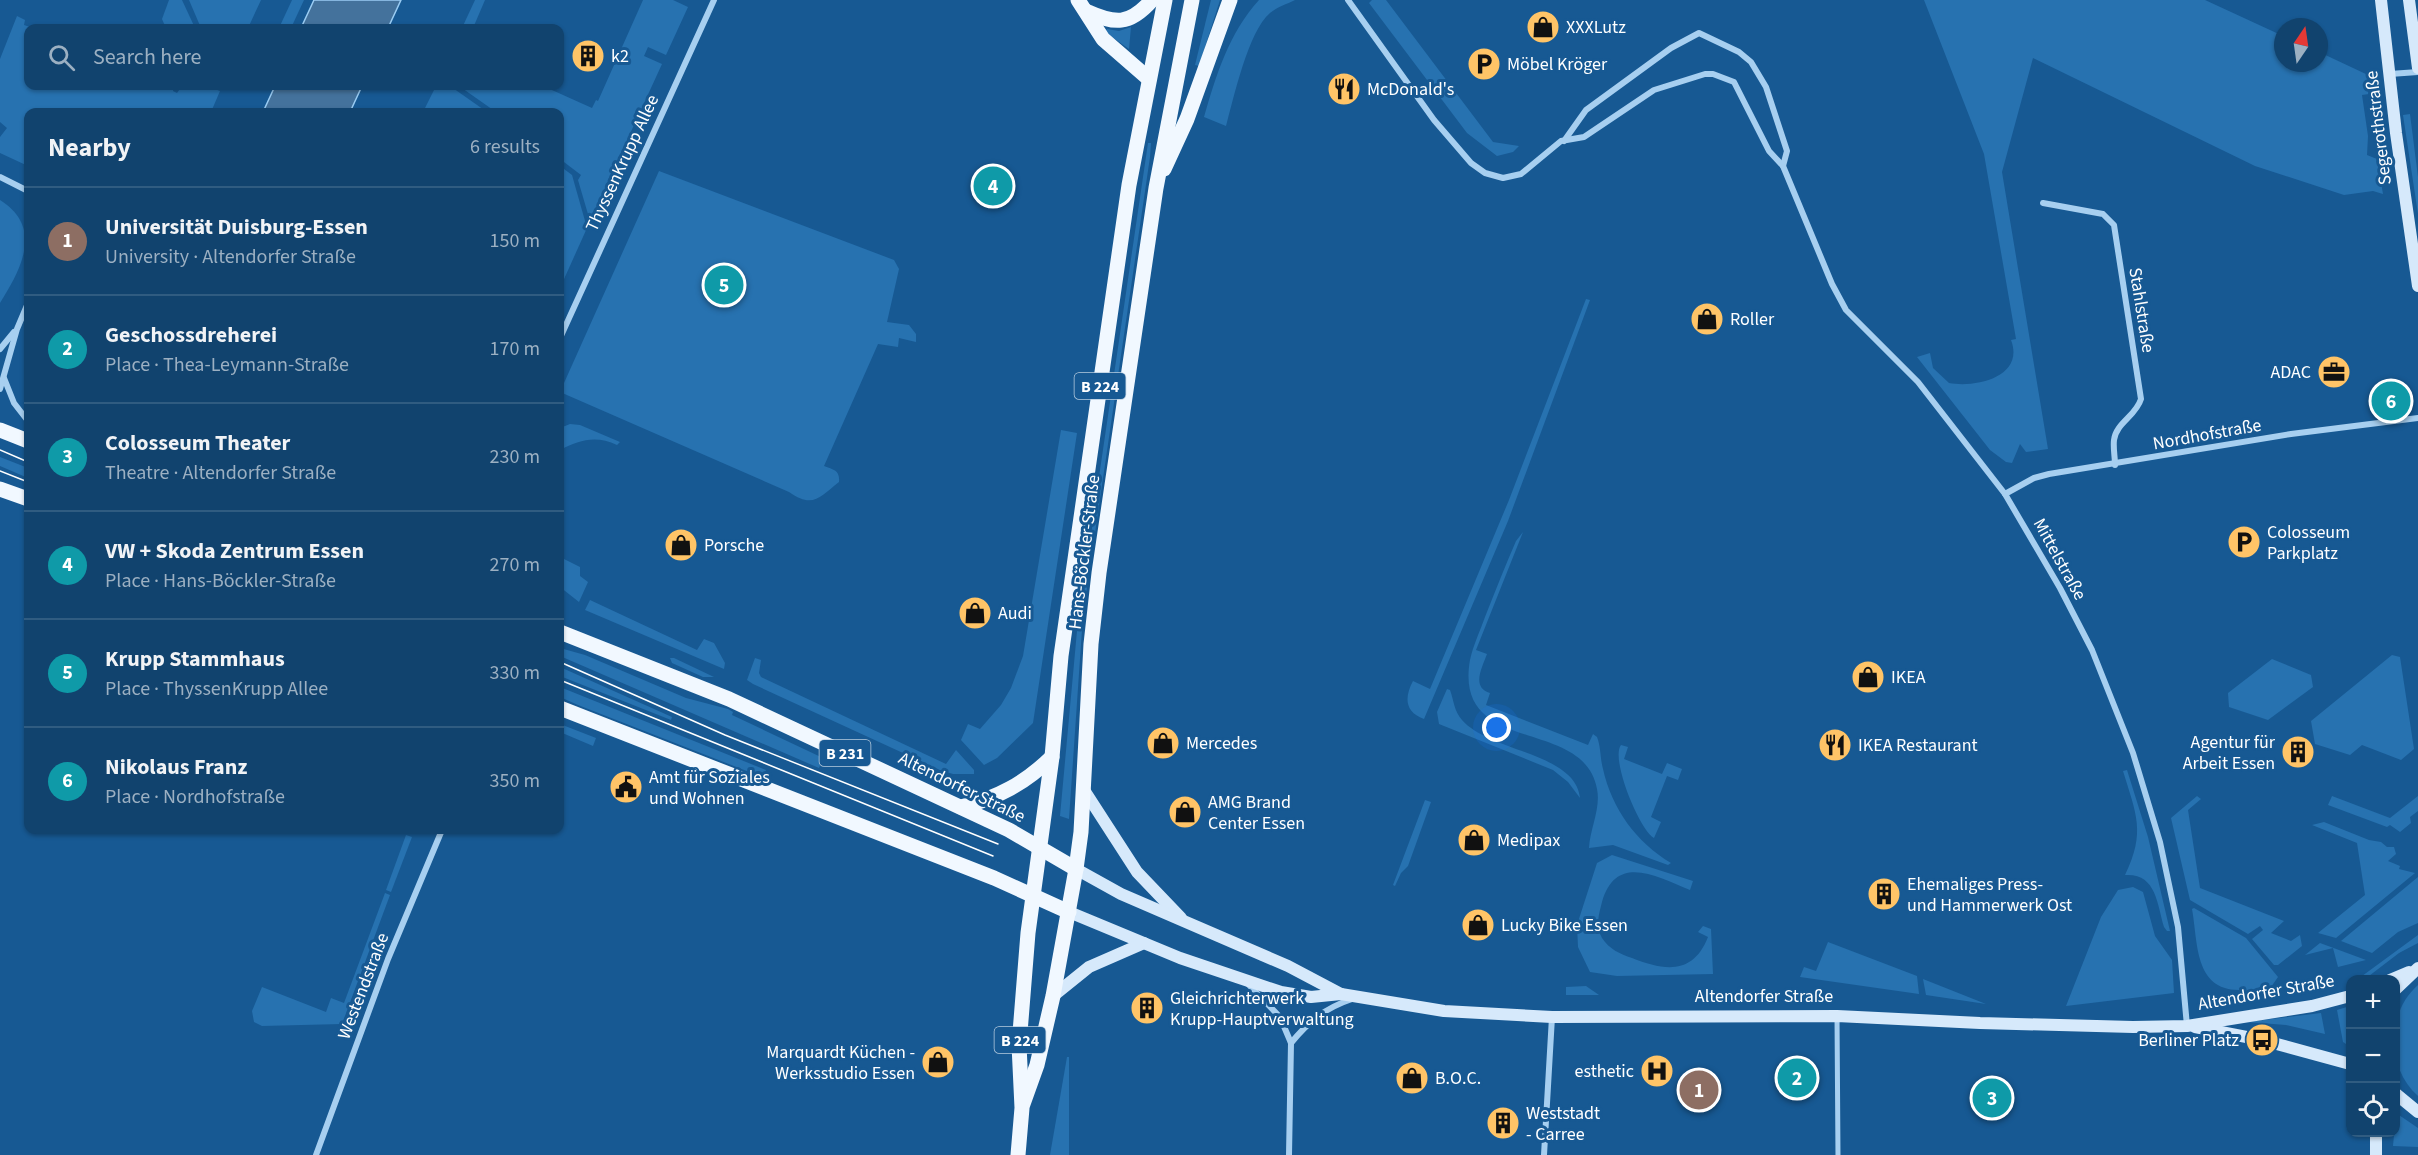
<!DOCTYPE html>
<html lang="en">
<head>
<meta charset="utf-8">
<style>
	body { margin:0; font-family:"Source Sans 3",sans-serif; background:#1e4e76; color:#f1f3f6 }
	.controls { position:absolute; right:18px; bottom:18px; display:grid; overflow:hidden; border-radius:12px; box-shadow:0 2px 4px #0004 }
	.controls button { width:54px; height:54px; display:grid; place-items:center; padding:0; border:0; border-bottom:2px solid #305c81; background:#11436e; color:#f1f3f6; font:30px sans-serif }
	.compass { position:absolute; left:2274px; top:18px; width:54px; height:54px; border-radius:50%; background:#11436e; box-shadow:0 2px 4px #0004; rotate:13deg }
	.you { position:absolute; left:1497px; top:728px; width:21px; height:21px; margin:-15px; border:4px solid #fff; border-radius:50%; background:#1a73e8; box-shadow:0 0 0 9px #1a73e833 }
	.badge { display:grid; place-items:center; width:39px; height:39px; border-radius:50%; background:#8c9099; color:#fff; font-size:20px; font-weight:700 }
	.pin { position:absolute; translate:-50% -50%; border:3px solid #fff; box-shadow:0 2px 6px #0006 }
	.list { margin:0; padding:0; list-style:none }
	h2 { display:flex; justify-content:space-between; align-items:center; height:78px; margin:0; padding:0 24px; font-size:26px }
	h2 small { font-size:20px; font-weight:400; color:#9cb0c2 }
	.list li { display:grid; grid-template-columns:39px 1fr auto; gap:18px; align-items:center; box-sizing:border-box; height:108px; padding:0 24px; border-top:2px solid #305c81 }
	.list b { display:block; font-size:22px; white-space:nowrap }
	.list p { margin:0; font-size:20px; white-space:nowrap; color:#9cb0c2 }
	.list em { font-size:20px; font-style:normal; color:#9cb0c2 }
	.icon { flex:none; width:33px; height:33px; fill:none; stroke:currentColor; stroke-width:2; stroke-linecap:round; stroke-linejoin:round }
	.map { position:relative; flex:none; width:2418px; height:1155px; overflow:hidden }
	.search { position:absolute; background:#11436e; box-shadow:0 2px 4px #0004; left:24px; top:24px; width:540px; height:66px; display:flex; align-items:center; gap:15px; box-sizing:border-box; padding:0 21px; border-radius:12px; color:#9cb0c2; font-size:22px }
	.panel { position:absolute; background:#11436e; box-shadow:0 2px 4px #0004; left:24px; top:108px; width:540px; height:726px; border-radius:12px }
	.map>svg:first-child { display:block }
</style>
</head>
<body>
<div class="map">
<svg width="2418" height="1155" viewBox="0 0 2418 1155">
	<rect width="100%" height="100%" fill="#175993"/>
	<g fill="#2772b0">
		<path d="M169 0H182L195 28H166L162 19Z"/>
		<path d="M189 0H261L248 28H201Z"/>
		<path d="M292 0H304L291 28H279Z"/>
		<path d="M475 0H485L473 28H462Z"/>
		<path d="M643 0H673L688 7 666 55 648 47 644 56 662 64 590 221 578 180 581 175 560 159V112H496L459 86H543L592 108 596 100 598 101Z"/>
		<path d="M1211 0H1220L1199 66 1195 65Z"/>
		<path d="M1259 0H1295C1287 4 1277 7 1270 13 1248 32 1234 97 1226 126L1204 117C1216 75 1229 33 1259 0Z"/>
		<path d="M1372 0H1386L1493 142 1519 146 1513 152 1497 156 1467 133 1369 3Z"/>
		<path d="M1924 0H2205L2283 36V63H2319V52L2368 75 2370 84 2366 86 2369 94 2362 95 2368 136 2367 155 2377 159 2383 194 2373 191 2344 195 2255 166 2033 58 2002 172 2048 449 2026 452 2020 444 2012 463 2006 462 1990 450 1917 357 1930 353 1933 368 1949 383C1976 388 2025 377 2011 340L2016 339 1984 154Z"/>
		<path d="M17 16 25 20 24 25 33 28H28V86H174L173 91 177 93 182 86H207L220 91 211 112H28V166L0 153V137L7 128 0 122V59Z"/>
		<path d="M1131 27 1129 49 1105 32 1107 29 1119 31Z"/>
		<path d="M436 86H450L487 112H423Z"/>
		<path d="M2410 114 2418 177V214L2403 115Z"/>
		<path d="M1148 143H1151L1150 157 1083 615 1069 819 1060 816 1078 620Z"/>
		<path d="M560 166 572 175 587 228 560 288Z"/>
		<path d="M659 171 894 260 899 269 887 322 909 325 916 334V342L899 338 898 347 878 344 824 466C834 470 840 470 839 482 820 497 813 509 789 492L560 392Z"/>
		<path d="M0 200C44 228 21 269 0 303Z"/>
		<path d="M1586 299 1590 300 1508 521 1424 719C1405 712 1404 698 1413 681L1430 689 1509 500Z"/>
		<path d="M570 424 580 425 620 442 617 445C596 435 579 440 560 450V428Z"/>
		<path d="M1061 430 1077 433 1033 723 997 758 984 765 961 740 968 724 980 729 1001 705 1011 688 1023 656Z"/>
		<path d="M0 457 28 468V478L0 466Z"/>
		<path d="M1523 532 1476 650 1487 654C1482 668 1471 687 1490 693L1486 705 1588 745 1593 734 1597 737C1601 747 1600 758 1603 769 1612 809 1636 842 1671 863L1668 865 1613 845 1589 848C1590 829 1601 808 1597 789 1584 716 1453 757 1470 660 1473 646 1480 631 1485 617 1495 592 1505 566 1516 541Z"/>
		<path d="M560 557 580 567V576L588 582 579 602 560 587Z"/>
		<path d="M590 600 697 650 704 639 714 643 725 663 724 669 585 610Z"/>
		<path d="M560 648 585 655 686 698 728 709 733 712 732 715 823 758 819 768 560 656Z"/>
		<path d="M2392 655 2400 657 2414 749 2401 760 2362 745 2350 755 2315 744 2311 721Z"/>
		<path d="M670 658H674L714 677H703L672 663Z"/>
		<path d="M755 658 761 660 759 673 761 677 946 764 956 750 974 770V774H953L940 770 753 684 747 680Z"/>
		<path d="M2272 659 2311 675 2313 687 2268 720 2229 707 2228 693Z"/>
		<path d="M560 667 672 717 671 720 560 676Z"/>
		<path d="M560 687 766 770 762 777 578 705 560 697Z"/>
		<path d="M1447 689 1450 690C1454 701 1454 711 1462 720 1490 752 1576 753 1580 798L1568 782 1553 770 1439 724 1437 712Z"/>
		<path d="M560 724 596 738 593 746 560 732Z"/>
		<path d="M1621 745 1628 747 1624 759 1662 774 1667 763 1682 769 1678 780 1667 776 1651 817 1661 822 1654 838C1640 831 1610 759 1621 745Z"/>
		<path d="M2127 770 2148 837 2170 931H2167L2164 927C2157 903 2156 873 2125 875 2146 832 2136 814 2123 771Z"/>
		<path d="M2197 796 2201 799 2188 810 2200 888 2284 921 2271 933 2291 941 2300 935 2302 946 2278 965H2274L2252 939 2263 930 2260 926 2248 934 2190 900 2171 818Z"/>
		<path d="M2332 796 2390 818 2418 796V811L2410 817 2411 823 2400 832 2390 825 2387 827 2328 805Z"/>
		<path d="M1425 800 1431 802 1408 866 1401 873 1395 886 1393 885Z"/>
		<path d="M2324 822 2369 840 2381 842 2387 847H2394L2396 854 2388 861 2400 866 2399 869 2415 873 2336 938 2318 933 2365 895 2357 843 2312 825Z"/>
		<path d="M406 835 412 837 391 892 386 890Z"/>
		<path d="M1612 855 1693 881 1690 890C1658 877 1616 852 1602 902 1599 914 1595 926 1602 938 1609 949 1620 954 1632 958 1665 971 1693 975 1708 937L1698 932 1703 926 1711 929 1713 974 1617 976 1590 972 1578 947 1577 925 1597 863Z"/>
		<path d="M2418 877V923L2398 932 2372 953 2341 941Z"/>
		<path d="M2133 887 2143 892 2155 936 2172 960 2174 993 2066 1006 2101 917 2118 890Z"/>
		<path d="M385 893 390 895 342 1024 262 1026 254 1022 252 1011 262 987 326 1012 331 998 344 1003Z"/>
		<path d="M2194 908 2246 938 2278 977 2271 987 2239 992V990C2194 990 2198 942 2192 909Z"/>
		<path d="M2418 935V943L2399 953 2365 979H2358Z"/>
		<path d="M1828 942 1917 976 1919 994 1800 977 1804 967 1816 971Z"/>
		<path d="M2320 943 2366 960 2338 967 2333 948 2305 955Z"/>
		<path d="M1923 979 1986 1004 1926 995Z"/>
		<path d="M2418 985V1096C2386 1068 2386 1013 2418 985Z"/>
		<path d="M1586 986 1599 995H1566V987Z"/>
		<path d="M2350 1006V1025L2346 1044 2343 1042 2337 1010Z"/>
		<path d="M2321 1013 2325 1034 2286 1025 2247 1022Z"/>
		<path d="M1067 1057H1069V1155H1050Z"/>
		<path d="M2396 1113 2418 1128V1147L2393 1146Z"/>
	</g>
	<g fill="#44729c" stroke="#9accf3" stroke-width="1.5">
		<path d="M314 0H401L388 28H301Z"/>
		<path d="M275 86H362L350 112H263Z"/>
	</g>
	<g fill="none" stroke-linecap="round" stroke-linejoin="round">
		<path stroke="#a7cff0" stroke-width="5" d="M1837 1016 1838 1155"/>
		<g stroke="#a7cff0" stroke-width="6">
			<path d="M1348 0 1434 120 1471 163 1485 173 1503 178 1521 174 1561 141 1584 137 1654 90 1705 74H1713L1734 82 1769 151 1783 166 1832 284 1846 310 1918 382 2005 494 2060 588 2092 650 2133 753 2160 842 2178 927 2187 1026"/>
			<path d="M2390 74 2418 72"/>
			<path d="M1564 141 1586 110 1671 48 1699 33 1739 52 1751 62 1766 87 1787 151 1783 166"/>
			<path d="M0 177 28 191"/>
			<path d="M2043 203 2103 214 2114 225 2141 399C2136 416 2116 423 2114 440 2113 448 2115 457 2115 465"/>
			<path d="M560 338 714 0"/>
			<path d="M0 349 14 332"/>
			<path d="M4 378 14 403 28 421"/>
			<path d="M0 389 17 329 28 303"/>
			<path d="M2005 494 2034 478 2049 474 2291 434 2418 418"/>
			<path d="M1249 985 1280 1017 1291 1043 1289 1155"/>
			<path d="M1291 1043C1308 1022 1325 1008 1352 999"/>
			<path d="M316 1155 388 959 442 830"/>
			<path d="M1544 1155 1552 1017"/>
		</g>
		<g stroke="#d6e9fb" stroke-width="12">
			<path d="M2381 0 2396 133 2418 286"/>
			<path d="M2409 0 2418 68"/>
			<path d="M1084 790 1137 872 1181 918"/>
			<path d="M1076 869 1121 894 1288 966 1341 994 1444 1011 1552 1017 1837 1016 1980 1023 2133 1027 2187 1026 2312 1006 2350 996"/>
			<path d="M1069 912 1180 958 1281 992 1311 997 1341 994"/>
			<path d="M2390 980 2409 972"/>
			<path d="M2396 989 2418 968"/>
			<path d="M1053 996 1089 967 1144 943"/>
			<path d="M2195 1027 2262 1040 2350 1064"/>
			<path d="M2396 1094 2418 1112"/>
			<path d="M2376 1155V1132"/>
		</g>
		<g stroke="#f1f8ff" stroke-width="15">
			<path d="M1078 0 1103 39 1149 79"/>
			<path d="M1086 11C1115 24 1129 26 1152 0"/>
			<path d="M1164 169 1187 119 1230 0"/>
			<path d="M0 430 28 441"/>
			<path d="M0 489 28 499"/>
			<path d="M560 632 729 699 1009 830 1076 869"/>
			<path d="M560 708 994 878 1069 912"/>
			<path d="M961 807C998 798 1025 783 1052 757"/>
			<path d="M1023 1104 1037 1065 1053 996 1076 869 1081 832 1091 644 1099 573 1156 188 1192 0"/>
			<path d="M1018 1155 1022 1108 1019 1045 1028 933 1052 757 1061 656 1129 185 1165 0"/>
		</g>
		<g stroke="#fff" stroke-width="1.5">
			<path d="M0 450 28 462"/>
			<path d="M0 471 28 482"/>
			<path d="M560 662 725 735 998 844"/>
			<path d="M560 680 993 856"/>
		</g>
	</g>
	<defs>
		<g id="shop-disc" transform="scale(1.725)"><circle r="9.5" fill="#ffc467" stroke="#175993"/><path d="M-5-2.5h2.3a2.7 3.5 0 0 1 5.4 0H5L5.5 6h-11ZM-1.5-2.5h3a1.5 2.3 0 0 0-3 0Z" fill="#111"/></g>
		<g id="building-disc" transform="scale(1.725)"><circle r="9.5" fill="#ffc467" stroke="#175993"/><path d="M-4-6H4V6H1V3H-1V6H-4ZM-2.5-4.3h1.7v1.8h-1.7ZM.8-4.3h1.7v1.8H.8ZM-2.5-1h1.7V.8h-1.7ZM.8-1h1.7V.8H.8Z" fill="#111"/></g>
		<g id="parking-disc" transform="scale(1.725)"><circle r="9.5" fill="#ffc467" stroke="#175993"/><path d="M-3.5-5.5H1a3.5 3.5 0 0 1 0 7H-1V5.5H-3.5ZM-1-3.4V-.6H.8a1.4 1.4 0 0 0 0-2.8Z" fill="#111"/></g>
		<g id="restaurant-disc" transform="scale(1.725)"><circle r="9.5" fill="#ffc467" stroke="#175993"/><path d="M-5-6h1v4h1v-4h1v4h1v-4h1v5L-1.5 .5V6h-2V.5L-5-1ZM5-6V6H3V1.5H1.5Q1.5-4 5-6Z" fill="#111"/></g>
		<g id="office-disc" transform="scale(1.725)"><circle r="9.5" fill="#ffc467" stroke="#175993"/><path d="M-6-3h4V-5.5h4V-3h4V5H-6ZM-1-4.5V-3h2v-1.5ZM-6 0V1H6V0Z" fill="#111"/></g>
		<g id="civic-disc" transform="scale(1.725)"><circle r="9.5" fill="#ffc467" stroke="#175993"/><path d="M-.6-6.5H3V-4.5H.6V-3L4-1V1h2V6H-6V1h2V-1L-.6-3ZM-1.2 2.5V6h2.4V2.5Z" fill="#111"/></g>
		<g id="bus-disc" transform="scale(1.725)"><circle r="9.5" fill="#ffc467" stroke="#175993"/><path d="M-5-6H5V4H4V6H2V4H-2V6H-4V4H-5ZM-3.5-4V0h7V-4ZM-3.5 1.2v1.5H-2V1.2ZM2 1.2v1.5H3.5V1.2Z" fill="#111"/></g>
		<g id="hospital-disc" transform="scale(1.725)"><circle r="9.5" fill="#ffc467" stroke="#175993"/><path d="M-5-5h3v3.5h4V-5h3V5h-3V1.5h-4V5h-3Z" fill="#111"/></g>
	</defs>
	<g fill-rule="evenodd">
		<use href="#shop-disc" x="1543" y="27"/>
		<use href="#building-disc" x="588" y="56"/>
		<use href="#parking-disc" x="1484" y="64"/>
		<use href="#restaurant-disc" x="1344" y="89"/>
		<use href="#shop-disc" x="1707" y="319"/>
		<use href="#office-disc" x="2334" y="372"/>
		<use href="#parking-disc" x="2244" y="542"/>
		<use href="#shop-disc" x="681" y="545"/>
		<use href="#shop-disc" x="975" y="613"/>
		<use href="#shop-disc" x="1868" y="677"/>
		<use href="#shop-disc" x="1163" y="743"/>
		<use href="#restaurant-disc" x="1835" y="745"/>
		<use href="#building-disc" x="2298" y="752"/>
		<use href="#civic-disc" x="626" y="787"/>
		<use href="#shop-disc" x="1185" y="812"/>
		<use href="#shop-disc" x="1474" y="840"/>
		<use href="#building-disc" x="1884" y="894"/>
		<use href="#shop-disc" x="1478" y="925"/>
		<use href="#building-disc" x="1147" y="1008"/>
		<use href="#bus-disc" x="2262" y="1040"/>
		<use href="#shop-disc" x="938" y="1062"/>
		<use href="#hospital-disc" x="1657" y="1071"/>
		<use href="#shop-disc" x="1412" y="1078"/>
		<use href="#building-disc" x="1503" y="1123"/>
	</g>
	<g text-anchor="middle" stroke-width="6" stroke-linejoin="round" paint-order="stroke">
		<g fill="#175993" stroke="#b9cddf" stroke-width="1.5">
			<rect x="1074.5" y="373" width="51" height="26" rx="4.5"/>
			<rect x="819.5" y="740" width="51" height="26" rx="4.5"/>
			<rect x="994.5" y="1027" width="51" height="26" rx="4.5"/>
		</g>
		<g font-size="16" font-weight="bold" fill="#fff">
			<text x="1100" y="392">B 224</text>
			<text x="845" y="759">B 231</text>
			<text x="1020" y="1046">B 224</text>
		</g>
		<g font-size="18" fill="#fff" stroke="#175993" text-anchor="start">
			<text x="1566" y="33">XXXLutz</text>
			<text x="611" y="62">k2</text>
			<text x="1507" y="70">Möbel Kröger</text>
			<text x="1367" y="95">McDonald's</text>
			<text x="1730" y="325">Roller</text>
			<text x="2311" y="378" text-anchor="end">ADAC</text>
			<text x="2267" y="538">Colosseum<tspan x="2267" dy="21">Parkplatz</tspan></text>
			<text x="704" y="551">Porsche</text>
			<text x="998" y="619">Audi</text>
			<text x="1891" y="683">IKEA</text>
			<text x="2275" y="748" text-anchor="end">Agentur für<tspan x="2275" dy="21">Arbeit Essen</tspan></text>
			<text x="1186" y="749">Mercedes</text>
			<text x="1858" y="751">IKEA Restaurant</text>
			<text x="649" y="783">Amt für Soziales<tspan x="649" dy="21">und Wohnen</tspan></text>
			<text x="1208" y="808">AMG Brand<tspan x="1208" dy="21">Center Essen</tspan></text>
			<text x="1497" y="846">Medipax</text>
			<text x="1907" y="890">Ehemaliges Press-<tspan x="1907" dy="21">und Hammerwerk Ost</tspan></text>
			<text x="1501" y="931">Lucky Bike Essen</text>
			<text x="1170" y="1004">Gleichrichterwerk<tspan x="1170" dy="21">Krupp-Hauptverwaltung</tspan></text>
			<text x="2239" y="1046" text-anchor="end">Berliner Platz</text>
			<text x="915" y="1058" text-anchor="end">Marquardt Küchen -<tspan x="915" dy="21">Werksstudio Essen</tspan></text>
			<text x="1634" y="1077" text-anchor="end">esthetic</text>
			<text x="1435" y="1084">B.O.C.</text>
			<text x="1526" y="1119">Weststadt<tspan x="1526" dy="21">- Carree</tspan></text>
		</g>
		<g font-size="18" fill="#fff" stroke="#175993">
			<text transform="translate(2378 128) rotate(-97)" y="6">Segerothstraße</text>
			<text transform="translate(622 163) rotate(-65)" y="6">ThyssenKrupp Allee</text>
			<text transform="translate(2142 310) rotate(81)" y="6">Stahlstraße</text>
			<text transform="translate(2207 434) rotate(-10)" y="6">Nordhofstraße</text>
			<text transform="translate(1084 552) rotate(-83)" y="6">Hans-Böckler-Straße</text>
			<text transform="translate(2060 559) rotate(61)" y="6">Mittelstraße</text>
			<text transform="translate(962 787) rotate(26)" y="6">Altendorfer Straße</text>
			<text transform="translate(363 986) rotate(-69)" y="6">Westendstraße</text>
			<text transform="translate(2266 992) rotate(-10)" y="6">Altendorfer Straße</text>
			<text x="1764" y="1002">Altendorfer Straße</text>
		</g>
	</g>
</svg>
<div class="controls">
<button>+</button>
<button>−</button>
<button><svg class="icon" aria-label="locate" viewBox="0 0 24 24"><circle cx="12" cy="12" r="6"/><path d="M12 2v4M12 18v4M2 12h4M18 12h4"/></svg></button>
</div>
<svg class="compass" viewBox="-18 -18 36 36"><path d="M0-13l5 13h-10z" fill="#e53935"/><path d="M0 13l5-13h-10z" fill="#9cb0c2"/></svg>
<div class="you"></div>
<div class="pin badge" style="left:1699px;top:1090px;background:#8d6e63">1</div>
<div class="pin badge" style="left:1797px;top:1078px;background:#0f9aa8">2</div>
<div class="pin badge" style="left:1992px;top:1098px;background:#0f9aa8">3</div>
<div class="pin badge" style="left:993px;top:186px;background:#0f9aa8">4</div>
<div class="pin badge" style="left:724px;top:285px;background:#0f9aa8">5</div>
<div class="pin badge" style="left:2391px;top:401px;background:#0f9aa8">6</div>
<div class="search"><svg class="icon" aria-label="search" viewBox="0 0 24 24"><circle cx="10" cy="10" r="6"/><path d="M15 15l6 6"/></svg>Search here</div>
<section class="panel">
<h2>Nearby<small>6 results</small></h2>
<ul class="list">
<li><span class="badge" style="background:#8d6e63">1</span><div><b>Universität Duisburg-Essen</b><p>University · Altendorfer Straße</p></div><em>150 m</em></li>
<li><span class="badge" style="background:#0f9aa8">2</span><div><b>Geschossdreherei</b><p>Place · Thea-Leymann-Straße</p></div><em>170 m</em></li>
<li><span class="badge" style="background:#0f9aa8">3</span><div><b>Colosseum Theater</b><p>Theatre · Altendorfer Straße</p></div><em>230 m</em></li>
<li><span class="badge" style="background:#0f9aa8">4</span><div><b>VW + Skoda Zentrum Essen</b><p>Place · Hans-Böckler-Straße</p></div><em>270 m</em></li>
<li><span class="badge" style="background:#0f9aa8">5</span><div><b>Krupp Stammhaus</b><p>Place · ThyssenKrupp Allee</p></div><em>330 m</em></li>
<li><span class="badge" style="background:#0f9aa8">6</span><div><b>Nikolaus Franz</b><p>Place · Nordhofstraße</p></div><em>350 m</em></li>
</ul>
</section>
</div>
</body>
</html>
